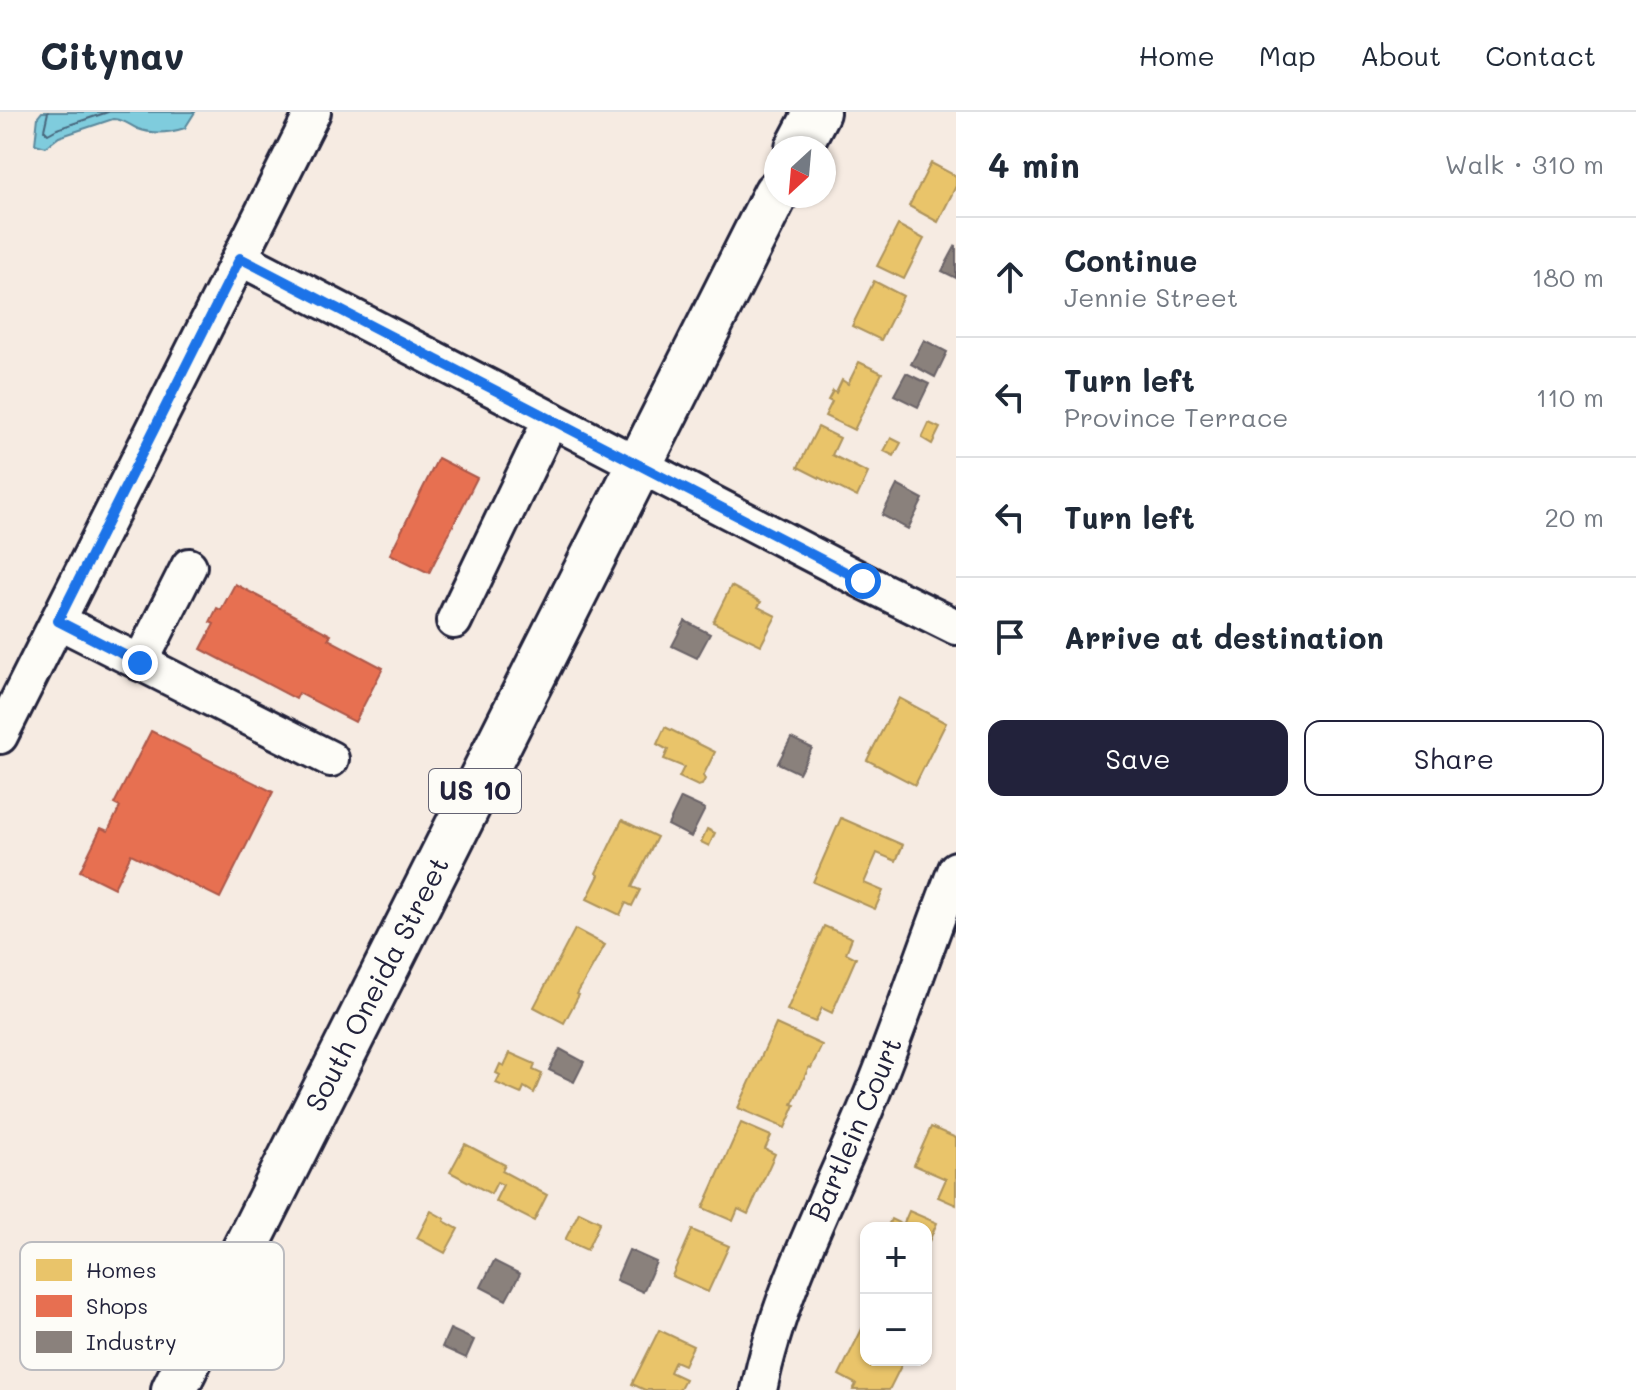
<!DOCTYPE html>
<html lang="en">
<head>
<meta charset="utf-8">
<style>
	body { margin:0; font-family:Mali,sans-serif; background:#f2f2f3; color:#1f2937 }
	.controls { position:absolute; right:24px; bottom:24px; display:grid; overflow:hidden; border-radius:16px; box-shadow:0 2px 6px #0004 }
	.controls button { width:72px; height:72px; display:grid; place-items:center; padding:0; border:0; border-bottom:2px solid #e0e1e3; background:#fff; color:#1f2937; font:40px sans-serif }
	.compass { position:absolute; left:764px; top:24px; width:72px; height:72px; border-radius:50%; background:#fff; box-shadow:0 2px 6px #0004; rotate:206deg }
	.stop { position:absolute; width:24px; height:24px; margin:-18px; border:6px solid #1a73e8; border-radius:50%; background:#fff }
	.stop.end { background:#1a73e8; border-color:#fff; box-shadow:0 2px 8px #0008 }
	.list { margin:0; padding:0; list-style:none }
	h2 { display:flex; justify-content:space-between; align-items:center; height:104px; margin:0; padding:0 32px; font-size:34px }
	h2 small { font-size:26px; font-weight:400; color:#747a83 }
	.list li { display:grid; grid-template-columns:52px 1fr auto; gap:24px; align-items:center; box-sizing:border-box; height:120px; padding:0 32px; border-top:2px solid #e0e1e3 }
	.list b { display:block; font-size:30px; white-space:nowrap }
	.list p { margin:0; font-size:26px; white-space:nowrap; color:#747a83 }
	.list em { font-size:26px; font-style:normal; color:#747a83 }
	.actions { display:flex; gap:16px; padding:24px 32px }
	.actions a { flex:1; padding:18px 0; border:2px solid #22223b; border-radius:16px; text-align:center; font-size:28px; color:#22223b }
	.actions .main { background:#22223b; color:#fff }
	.icon { flex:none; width:44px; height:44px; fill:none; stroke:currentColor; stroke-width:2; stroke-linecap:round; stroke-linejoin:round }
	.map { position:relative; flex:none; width:956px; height:1278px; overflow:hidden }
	header { display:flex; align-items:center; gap:48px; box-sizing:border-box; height:112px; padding:0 40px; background:#fff; border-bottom:2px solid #e0e1e3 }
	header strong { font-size:38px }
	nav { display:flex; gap:44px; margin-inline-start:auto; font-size:28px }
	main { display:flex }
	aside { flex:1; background:#fff }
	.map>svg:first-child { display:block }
</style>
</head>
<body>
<header>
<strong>Citynav</strong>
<nav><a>Home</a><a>Map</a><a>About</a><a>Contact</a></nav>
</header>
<main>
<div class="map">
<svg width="956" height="1278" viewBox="0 0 956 1278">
	<rect width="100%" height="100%" fill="#f6ebe2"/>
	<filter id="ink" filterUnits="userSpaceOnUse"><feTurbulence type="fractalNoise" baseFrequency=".0125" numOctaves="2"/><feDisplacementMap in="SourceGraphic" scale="16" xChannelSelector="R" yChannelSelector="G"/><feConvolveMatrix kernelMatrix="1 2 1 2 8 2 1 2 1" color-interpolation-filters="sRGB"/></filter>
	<g filter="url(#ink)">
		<path fill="#7fccdd" stroke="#5a889c" stroke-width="2" d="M42 0H195L185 16C169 21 154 23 138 17 129 13 124 7 113 7L59 25 46 35 35 32 38 5Z"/>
		<g fill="#e9c46a" stroke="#ad935c" stroke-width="2">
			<path d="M931 51 956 64V74L938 110 909 94Z"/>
			<path d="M898 113 924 127 904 167 877 154Z"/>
			<path d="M874 169 903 184 881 228 852 214Z"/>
			<path d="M859 250 882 261 854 318 825 304 832 290 828 288 833 279 836 281 842 268 848 272Z"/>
			<path d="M929 311 940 316 932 332 922 326Z"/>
			<path d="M818 315 840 326 832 343 868 361 857 385 798 355Z"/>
			<path d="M891 326 901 331 894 344 884 339Z"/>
			<path d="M731 474 761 490 758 495 776 504 761 533 713 510Z"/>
			<path d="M899 586 946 611 915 673 867 648Z"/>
			<path d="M665 615 715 640 703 664 705 667 702 673 698 674 679 665 684 655 664 647 668 638 657 632Z"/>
			<path d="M841 706 903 733 896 749 877 741 864 771 883 779 875 797 813 770Z"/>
			<path d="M622 708 657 725 632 775 640 778 632 794 626 791 620 803 587 787 599 763 596 761Z"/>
			<path d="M707 717 715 721 709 734 701 730Z"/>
			<path d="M824 814 852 826 846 841 856 846 832 901 822 896 815 910 787 898Z"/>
			<path d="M575 817 605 833 577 882 579 883 564 911 534 895Z"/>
			<path d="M776 912 822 933 811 956 809 955 792 992 795 993 785 1016 738 996Z"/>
			<path d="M510 941 535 952 533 958 542 962 534 981 524 975 521 982 496 971 500 963 496 961 500 952 504 954Z"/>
			<path d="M741 1011 771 1024 765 1037 775 1042 748 1102 738 1097 733 1109 703 1096Z"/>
			<path d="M931 1015 956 1026V1093L938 1085 946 1067 914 1053Z"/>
			<path d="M465 1032 505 1053 502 1059 547 1083 534 1109 495 1089 503 1073 497 1070 491 1082 450 1060Z"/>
			<path d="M431 1099 445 1107 444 1109 458 1117 445 1141 417 1126Z"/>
			<path d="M909 1099 937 1111 926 1136V1116H887L891 1107 903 1113Z"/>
			<path d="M579 1100 600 1110 587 1138 565 1128Z"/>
			<path d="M692 1118 729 1134 708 1180 672 1164Z"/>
			<path d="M866 1209V1248H904L889 1278H853L856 1272 839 1263Z"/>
			<path d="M659 1218 693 1234 684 1253 675 1249 670 1260 685 1267 679 1278H645L632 1272Z"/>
		</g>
		<g fill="#e76f51" stroke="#ac584a" stroke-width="2">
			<path d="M438 346 477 366 429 461 390 442Z"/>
			<path d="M235 472 331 523 328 527 383 556 355 610 299 581 296 587 201 537 214 512 210 510 217 496 221 498Z"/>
			<path d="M151 619 273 680 220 786 131 742 114 776 80 759 101 716 108 719 120 695 114 692Z"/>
		</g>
		<g fill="#8a817c" stroke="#6b6468" stroke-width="2">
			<path d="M956 133V166L942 159Z"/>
			<path d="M924 228 947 240 935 265 911 252Z"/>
			<path d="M906 261 929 272 918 295 894 283Z"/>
			<path d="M897 373 923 387 908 417 882 403Z"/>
			<path d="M685 509 710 522 697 546 672 534Z"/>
			<path d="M791 626 812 636 799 661 778 651Z"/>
			<path d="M681 686 705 697 691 725 668 713Z"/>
			<path d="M560 937 584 950 574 970 549 958Z"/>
			<path d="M629 1138 656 1150 643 1180 616 1168Z"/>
			<path d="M494 1149 520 1162 506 1188 481 1175Z"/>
			<path d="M450 1217 474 1228 466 1246 442 1235Z"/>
		</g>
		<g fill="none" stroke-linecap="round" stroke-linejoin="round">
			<path stroke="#47667c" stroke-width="2" d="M48 0 44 18 48 22 57 17 108 0"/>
			<g stroke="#22223b" stroke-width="40">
				<g id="minor">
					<path d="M240 146 863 469 956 515"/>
					<path d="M58 509 331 647"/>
					<path d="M454 509 551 307"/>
					<path d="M140 551 189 454"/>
					<path d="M0 624 313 0"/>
					<path d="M759 1278C779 1180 826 1092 864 1001 898 921 924 838 956 757"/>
				</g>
			</g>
			<g stroke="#22223b" stroke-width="50">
				<g id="highway">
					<path d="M798 36 817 0"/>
					<path d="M174 1278 776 81"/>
				</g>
			</g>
			<use href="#minor" stroke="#fdfcf7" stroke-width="34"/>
			<use href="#highway" stroke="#fdfcf7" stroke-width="44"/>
		</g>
	</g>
	<g fill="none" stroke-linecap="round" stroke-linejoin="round" filter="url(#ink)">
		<path stroke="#1a73e8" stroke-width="10" d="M140 551 58 509 240 146 863 469"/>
	</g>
	<g text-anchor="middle" stroke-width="8" stroke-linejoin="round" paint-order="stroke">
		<rect fill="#fdfcf7" stroke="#646373" stroke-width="2" x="429" y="657" width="92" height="44" rx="6"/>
		<g font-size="26" font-weight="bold" fill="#22223b">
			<text x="475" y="688">US 10</text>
		</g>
		<g font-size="28" fill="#22223b" stroke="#fdfcf7">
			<text transform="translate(377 872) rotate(-63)" y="10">South Oneida Street</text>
			<text transform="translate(855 1017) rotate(-67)" y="10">Bartlein Court</text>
		</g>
	</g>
	<rect x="20" y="1130" width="264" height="128" rx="12" fill="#fdfcf7" stroke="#bbbbbf" stroke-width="2"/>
	<rect x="36" y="1147" width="36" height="22" fill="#e9c46a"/>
	<rect x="36" y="1183" width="36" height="22" fill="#e76f51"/>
	<rect x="36" y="1219" width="36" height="22" fill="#8a817c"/>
	<g font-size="22" fill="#22223b">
		<text x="86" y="1166">Homes</text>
		<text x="86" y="1202">Shops</text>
		<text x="86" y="1238">Industry</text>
	</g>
</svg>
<div class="controls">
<button>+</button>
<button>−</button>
</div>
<svg class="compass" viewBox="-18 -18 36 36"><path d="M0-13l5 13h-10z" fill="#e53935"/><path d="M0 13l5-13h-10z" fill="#747a83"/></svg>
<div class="stop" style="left:863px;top:469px"></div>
<div class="stop end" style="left:140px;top:551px"></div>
</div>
<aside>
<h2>4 min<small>Walk · 310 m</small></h2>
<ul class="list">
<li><svg class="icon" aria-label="ahead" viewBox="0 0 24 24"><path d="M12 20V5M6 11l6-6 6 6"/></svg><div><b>Continue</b><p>Jennie Street</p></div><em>180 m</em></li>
<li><svg class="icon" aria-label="left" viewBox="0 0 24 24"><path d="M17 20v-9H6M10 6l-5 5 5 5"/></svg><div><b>Turn left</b><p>Province Terrace</p></div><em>110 m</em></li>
<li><svg class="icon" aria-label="left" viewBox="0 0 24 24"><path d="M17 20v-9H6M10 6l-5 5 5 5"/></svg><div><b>Turn left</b></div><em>20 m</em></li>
<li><svg class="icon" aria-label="arrive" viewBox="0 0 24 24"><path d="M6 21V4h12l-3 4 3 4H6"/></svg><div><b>Arrive at destination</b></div></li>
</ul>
<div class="actions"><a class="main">Save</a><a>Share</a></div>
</aside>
</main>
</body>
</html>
